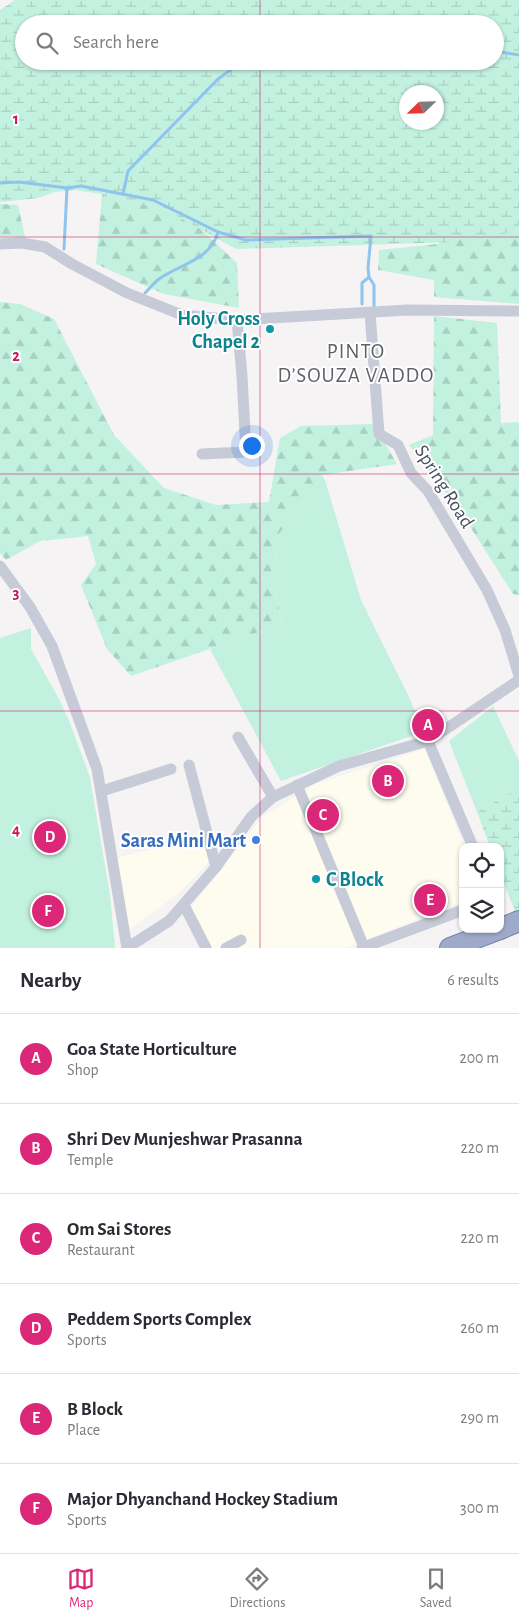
<!DOCTYPE html>
<html lang="en">
<head>
<meta charset="utf-8">
<style>
	body { margin:0; font-family:"Alegreya Sans",sans-serif; background:#f7f7f7; color:#2b2b33 }
	.controls { position:absolute; right:15px; bottom:15px; display:grid; overflow:hidden; border-radius:10px; box-shadow:0 1px 4px #0004 }
	.controls button { width:45px; height:45px; display:grid; place-items:center; padding:0; border:0; border-bottom:1px solid #e1e1e2; background:#fff; color:#2b2b33; font:25px sans-serif }
	.compass { position:absolute; left:399px; top:85px; width:45px; height:45px; border-radius:50%; background:#fff; box-shadow:0 1px 4px #0004; rotate:247deg }
	.you { position:absolute; left:251px; top:445px; width:18px; height:18px; margin:-12px; border:4px solid #fff; border-radius:50%; background:#1a73e8; box-shadow:0 0 0 8px #1a73e833 }
	.badge { display:grid; place-items:center; width:32px; height:32px; border-radius:50%; background:#db2777; color:#fff; font-size:16px; font-weight:700 }
	.pin { position:absolute; translate:-50% -50%; border:2px solid #fff; box-shadow:0 1px 5px #0006 }
	.list { margin:0; padding:0; list-style:none }
	h2 { display:flex; justify-content:space-between; align-items:center; height:65px; margin:0; padding:0 20px; font-size:21px }
	h2 small { font-size:16px; font-weight:400; color:#7c7c81 }
	.list li { display:grid; grid-template-columns:32px 1fr auto; gap:15px; align-items:center; box-sizing:border-box; height:90px; padding:0 20px; border-top:1px solid #e1e1e2 }
	.list b { display:block; font-size:19px; white-space:nowrap }
	.list p { margin:0; font-size:16px; white-space:nowrap; color:#7c7c81 }
	.list em { font-size:16px; font-style:normal; color:#7c7c81 }
	.icon { flex:none; width:28px; height:28px; fill:none; stroke:currentColor; stroke-width:2; stroke-linecap:round; stroke-linejoin:round }
	.map { position:relative; flex:none; width:519px; height:948px; overflow:hidden }
	.search { position:absolute; background:#fff; box-shadow:0 1px 4px #0004; left:15px; right:15px; top:15px; height:55px; display:flex; align-items:center; gap:12px; box-sizing:border-box; padding:0 18px; border-radius:28px; color:#7c7c81; font-size:19px }
	.sheet { height:605px; background:#fff }
	nav { display:flex; justify-content:space-around; align-items:center; box-sizing:border-box; height:70px; border-top:1px solid #e1e1e2; background:#fff; font-size:14px; color:#7c7c81 }
	nav a { display:grid; justify-items:center; gap:2px }
	nav .on { color:#db2777 }
	.map>svg:first-child { display:block }
</style>
</head>
<body>
<div class="map">
<svg width="519" height="948" viewBox="0 0 519 948">
	<defs>
		<pattern id="forest-firs" width="22" height="20" patternUnits="userSpaceOnUse" patternTransform="scale(1.25)"><rect width="22" height="20" fill="#c2f1df"/><path d="M5 1l3.5 6h-7zM16 11l3.5 6h-7z" fill="#a8d0c2"/></pattern>
		<pattern id="wetland-marsh" width="20" height="14" patternUnits="userSpaceOnUse" patternTransform="scale(1.25)"><rect width="20" height="14" fill="#c2f1df"/><path d="M1 5h8M5 5V1M11 12h8M15 12V8" fill="none" stroke="#a8d0c2"/></pattern>
	</defs>
	<rect width="100%" height="100%" fill="#f5f3f3"/>
	<g fill="#fdfcef">
		<path d="M425 749 464 847 463 901 345 948H213L189 910 262 817 315 784Z"/>
		<path d="M206 835 212 859 179 893 129 930 117 858Z"/>
	</g>
	<g fill="#c2f1df">
		<path d="M322 475 325 480 361 600 410 699 423 732 281 781 210 649 282 624 273 579 279 534Z"/>
		<path d="M31 628V649L59 699 70 723 90 778 110 895 115 948H0V638Z"/>
		<path d="M493 706 519 761V788L477 812 449 741Z"/>
	</g>
	<g fill="url(#forest-firs)">
		<path d="M102 194 166 210 201 229 237 263 239 308 164 294 96 264Z"/>
		<path d="M0 204 18 205 25 237 0 236Z"/>
		<path d="M503 228 519 230V304L434 297V280L378 270 379 250 437 244Z"/>
		<path d="M0 302 20 304 54 319 114 435 164 488 216 505 269 502 280 438 301 426 374 424 397 464 322 475 279 534 273 579 282 624 131 676 107 649 81 585 96 564 88 536 40 541 6 560 0 553Z"/>
		<path d="M434 316 497 323 501 423 519 422V595L513 594 462 514 409 445 433 435Z"/>
	</g>
	<g fill="url(#wetland-marsh)" fill-rule="evenodd">
		<path d="M15 0H519V231L461 239 456 242 236 249 166 210 102 194 75 190 54 192 39 198 0 202V10ZM24 24H495V61H24ZM406 92H436V122H406Z"/>
		<path d="M519 788V910L515 911 500 873V847H490L477 812Z"/>
	</g>
	<g fill="none" stroke-linecap="round" stroke-linejoin="round">
		<g stroke="#8fc4ef" stroke-width="3">
			<path d="M495 51 519 55"/>
			<path d="M0 183 19 182 67 188 81 186 153 200 218 232 246 240 371 236 368 268 369 277 374 285V310"/>
			<path d="M123 194 128 171 218 79 243 61"/>
			<path d="M64 249 67 188"/>
			<path d="M145 293C150 288 154 283 159 279 180 264 211 260 218 232"/>
			<path d="M362 304V283L369 277"/>
		</g>
		<g stroke="#7583ad" stroke-width="22">
			<g id="trunk">
				<path d="M500 929 519 921"/>
				<path d="M450 948 500 929"/>
			</g>
		</g>
		<g stroke="#c7cbd7" stroke-width="11">
			<path d="M0 244 22 243 45 247 72 264 127 293 182 315 237 320 408 310 519 311"/>
			<path d="M370 313 379 434 398 445 411 473 428 491 487 590 505 630 519 676"/>
			<path d="M202 454 246 452 242 376 237 320"/>
			<path d="M0 566 30 607 52 646 97 769 127 948 169 921 216 867 251 817 273 797 339 766 428 741 519 680"/>
			<path d="M238 737 273 797"/>
			<path d="M428 741 473 847"/>
			<path d="M189 765 216 867"/>
			<path d="M297 785 364 947"/>
			<path d="M102 791 171 769"/>
			<path d="M184 905 206 948"/>
			<path d="M226 948 241 940"/>
			<path d="M362 948 463 910"/>
		</g>
		<use href="#trunk" stroke="#9eaac9" stroke-width="20"/>
	</g>
	<path fill="none" stroke="#c2185b" stroke-width="1" stroke-opacity="0.55" d="M260 0V24M260 61V948M0 237H519M0 474H519M0 711H519"/>
	<g fill="#0f9aa8" stroke="#fff" stroke-width="2">
		<circle cx="270" cy="329" r="5"/>
		<circle cx="316" cy="879" r="5"/>
	</g>
	<circle fill="#3f7fe0" stroke="#fff" stroke-width="2" cx="256" cy="840" r="5"/>
	<g text-anchor="middle" stroke-width="4" stroke-linejoin="round" paint-order="stroke">
		<g font-size="20" font-weight="bold" fill="#0d838f" stroke="#fff" text-anchor="end">
			<text x="260" y="325">Holy Cross<tspan x="260" dy="23">Chapel 2</tspan></text>
			<text x="326" y="886" text-anchor="start">C Block</text>
		</g>
		<g font-size="20" fill="#4a5061" stroke="#fff">
			<text transform="translate(445 486) rotate(58)" y="7">Spring Road</text>
		</g>
		<g font-size="20" font-weight="bold" fill="#366cbe" stroke="#fff" text-anchor="end">
			<text x="246" y="847">Saras Mini Mart</text>
		</g>
		<g font-size="21" letter-spacing="1" fill="#5f6168" stroke="#fff">
			<text x="356" y="358">PINTO<tspan x="356" dy="24">D’SOUZA VADDO</tspan></text>
		</g>
	</g>
	<g font-size="16" text-anchor="middle" font-weight="bold" fill="#c2185b" stroke="#fff" stroke-width="4" stroke-linejoin="round" paint-order="stroke">
		<text x="16" y="124">1</text>
		<text x="16" y="361">2</text>
		<text x="16" y="598">3</text>
		<text x="16" y="835">4</text>
	</g>
</svg>
<div class="controls">
<button><svg class="icon" aria-label="locate" viewBox="0 0 24 24"><circle cx="12" cy="12" r="6"/><path d="M12 2v4M12 18v4M2 12h4M18 12h4"/></svg></button>
<button><svg class="icon" aria-label="layers" viewBox="0 0 24 24"><path d="M12 4l9 5-9 5-9-5zM3 14l9 5 9-5"/></svg></button>
</div>
<svg class="compass" viewBox="-18 -18 36 36"><path d="M0-13l5 13h-10z" fill="#e53935"/><path d="M0 13l5-13h-10z" fill="#7c7c81"/></svg>
<div class="you"></div>
<div class="pin badge" style="left:428px;top:725px">A</div>
<div class="pin badge" style="left:388px;top:781px">B</div>
<div class="pin badge" style="left:323px;top:815px">C</div>
<div class="pin badge" style="left:50px;top:837px">D</div>
<div class="pin badge" style="left:430px;top:900px">E</div>
<div class="pin badge" style="left:48px;top:911px">F</div>
<div class="search"><svg class="icon" aria-label="search" viewBox="0 0 24 24"><circle cx="10" cy="10" r="6"/><path d="M15 15l6 6"/></svg>Search here</div>
</div>
<section class="sheet">
<h2>Nearby<small>6 results</small></h2>
<ul class="list">
<li><span class="badge">A</span><div><b>Goa State Horticulture</b><p>Shop</p></div><em>200 m</em></li>
<li><span class="badge">B</span><div><b>Shri Dev Munjeshwar Prasanna</b><p>Temple</p></div><em>220 m</em></li>
<li><span class="badge">C</span><div><b>Om Sai Stores</b><p>Restaurant</p></div><em>220 m</em></li>
<li><span class="badge">D</span><div><b>Peddem Sports Complex</b><p>Sports</p></div><em>260 m</em></li>
<li><span class="badge">E</span><div><b>B Block</b><p>Place</p></div><em>290 m</em></li>
<li><span class="badge">F</span><div><b>Major Dhyanchand Hockey Stadium</b><p>Sports</p></div><em>300 m</em></li>
</ul>
</section>
<nav>
<a class="on"><svg class="icon" aria-label="map" viewBox="0 0 24 24"><path d="M3 6l6-2 6 2 6-2v14l-6 2-6-2-6 2zM9 4v14M15 6v14"/></svg>Map</a>
<a><svg class="icon" aria-label="directions" viewBox="0 0 24 24"><path d="M12 3l9 9-9 9-9-9zM9 14v-3h6M13 9l2 2-2 2"/></svg>Directions</a>
<a><svg class="icon" aria-label="saved" viewBox="0 0 24 24"><path d="M7 4h10v16l-5-4-5 4z"/></svg>Saved</a>
</nav>
</body>
</html>
